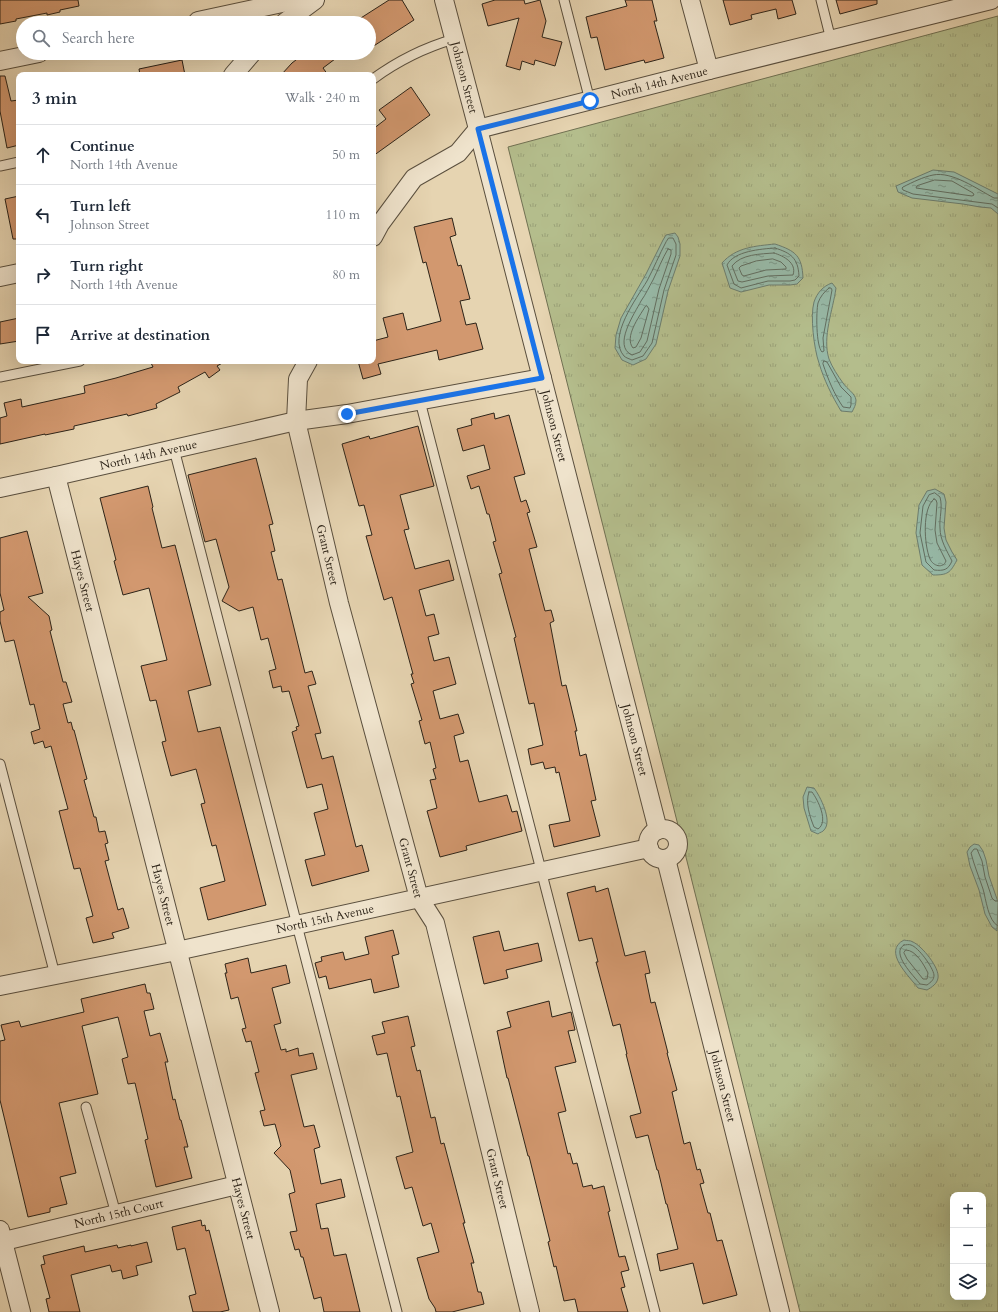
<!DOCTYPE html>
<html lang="en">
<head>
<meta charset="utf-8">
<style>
	body { margin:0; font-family:Cardo,serif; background:#f6f6f7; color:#1f2937 }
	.controls { position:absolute; right:12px; bottom:12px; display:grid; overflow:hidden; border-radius:8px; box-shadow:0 4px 16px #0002 }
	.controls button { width:36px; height:36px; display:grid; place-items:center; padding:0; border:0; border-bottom:1px solid #e0e1e3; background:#fff; color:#1f2937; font:20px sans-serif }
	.stop { position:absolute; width:12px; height:12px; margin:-9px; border:3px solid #1a73e8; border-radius:50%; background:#fff }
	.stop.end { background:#1a73e8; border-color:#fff; box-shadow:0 1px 4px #0008 }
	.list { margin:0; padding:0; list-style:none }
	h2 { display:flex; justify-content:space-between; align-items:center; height:52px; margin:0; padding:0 16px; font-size:17px }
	h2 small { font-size:13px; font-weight:400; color:#747a83 }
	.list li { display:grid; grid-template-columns:26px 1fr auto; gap:12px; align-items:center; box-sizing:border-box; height:60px; padding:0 16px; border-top:1px solid #e0e1e3 }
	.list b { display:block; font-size:15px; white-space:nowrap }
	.list p { margin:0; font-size:13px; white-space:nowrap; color:#747a83 }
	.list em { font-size:13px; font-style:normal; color:#747a83 }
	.icon { flex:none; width:22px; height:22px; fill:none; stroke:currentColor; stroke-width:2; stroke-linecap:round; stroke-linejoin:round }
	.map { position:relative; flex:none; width:998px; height:1312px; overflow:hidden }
	.search { position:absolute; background:#fff; box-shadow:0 4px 16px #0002; left:16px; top:16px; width:360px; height:44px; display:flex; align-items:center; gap:10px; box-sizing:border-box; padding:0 14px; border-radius:22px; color:#747a83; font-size:15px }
	.panel { position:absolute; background:#fff; box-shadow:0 4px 16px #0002; left:16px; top:72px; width:360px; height:292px; border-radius:8px }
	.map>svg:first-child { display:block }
</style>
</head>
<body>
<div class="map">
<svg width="998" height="1312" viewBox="0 0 998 1312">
	<defs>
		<pattern id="grass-tufts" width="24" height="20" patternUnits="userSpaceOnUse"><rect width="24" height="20" fill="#b4bd8c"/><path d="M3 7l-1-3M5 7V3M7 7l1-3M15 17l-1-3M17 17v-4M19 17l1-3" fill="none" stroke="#9ba278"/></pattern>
		<pattern id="water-ripples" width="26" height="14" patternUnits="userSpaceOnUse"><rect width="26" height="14" fill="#97b9a7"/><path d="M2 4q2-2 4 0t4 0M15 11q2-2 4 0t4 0" fill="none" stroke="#7b9687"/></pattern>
	</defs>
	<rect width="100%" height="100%" fill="#e6d4b1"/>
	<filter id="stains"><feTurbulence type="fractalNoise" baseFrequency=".005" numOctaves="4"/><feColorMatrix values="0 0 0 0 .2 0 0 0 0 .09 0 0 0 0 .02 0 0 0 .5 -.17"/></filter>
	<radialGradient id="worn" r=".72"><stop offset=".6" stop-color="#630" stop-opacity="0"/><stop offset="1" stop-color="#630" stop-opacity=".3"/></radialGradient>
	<path fill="url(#grass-tufts)" stroke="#707052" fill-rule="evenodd" d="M998 16V1312H800L508 147ZM953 1195H983V1297H953Z"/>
	<g fill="url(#water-ripples)" stroke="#6c7d6e">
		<path d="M933 170 954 172 998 194V214L991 208 980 207 963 204 912 198 898 192 896 186Z"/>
		<path d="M675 233 678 237 680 244V256L668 291 656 344 646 359 633 365 622 360 615 348 616 335 621 318 646 274 663 240 666 235Z"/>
		<path d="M775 244C796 251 802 256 803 278L797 284 790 285H769L741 292 730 288 722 263C736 247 756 246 775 244Z"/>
		<path d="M832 283 836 288C833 310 822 337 829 359 832 367 838 376 843 383 847 389 855 393 856 400 856 405 854 408 852 412L841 411C832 396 824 380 819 363 814 349 810 316 814 302 817 293 823 286 832 283Z"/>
		<path d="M935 489 944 494 946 502 944 528 946 540 952 552 957 560C950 573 948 575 933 575L922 565 916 533 919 505 927 491Z"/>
		<path d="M807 787 814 788C820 796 833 821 824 830 823 832 820 832 818 834L811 831 804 808 803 797Z"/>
		<path d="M974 844 979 845 983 851 986 860 989 876 998 902 997 931 992 927 985 914 979 890 970 866 967 852 970 847Z"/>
		<path d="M904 940C907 941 910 940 913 942 922 946 940 968 938 978 937 984 932 987 927 990L918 988C909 976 882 951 904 940Z"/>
	</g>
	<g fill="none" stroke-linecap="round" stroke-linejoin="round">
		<g stroke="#626e60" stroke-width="1">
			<path d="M935 180 952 181 973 193 974 195 972 196 916 188 917 186Z"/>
			<path d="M998 198H994C977 189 952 171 933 175 923 177 913 182 903 187L902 188 903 190 913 194 992 204 998 208"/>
			<path d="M669 238H673L676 244V255L664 290 652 343 643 356 632 360C630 359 626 358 624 356 607 337 637 298 647 281 654 268 659 255 666 242Z"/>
			<path d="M775 248C791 253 798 258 799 276L795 280 790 281H768L741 288 734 284 727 265C734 251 761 249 775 248Z"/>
			<path d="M668 249 671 250V254L659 289 647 341 640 352 632 355C612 346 635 313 641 301 646 294 649 287 653 280 658 270 662 259 668 249Z"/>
			<path d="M774 253C784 256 797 263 793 275L768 276 742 282 738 281 732 266C741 254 761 254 774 253Z"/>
			<path d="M773 259 781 262 786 267V269L766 270 744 276 742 275 739 268 741 266 756 261Z"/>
			<path d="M829 288H831L832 290 823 338 824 351 822 352C816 346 816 312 818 303 820 297 824 292 829 288Z"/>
			<path d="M647 306 649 309 641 338 636 347 633 348C624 337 639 317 645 307Z"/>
			<path d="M824 361 827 362 841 387 851 397V405L850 408 843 407C834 394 828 379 823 364Z"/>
			<path d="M935 493 940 497C943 508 939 518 940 528 940 540 947 551 952 561 948 570 944 571 934 570L926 562 920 533 923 506 929 495Z"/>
			<path d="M934 499 936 500 937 503 935 530 937 543 946 561C943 569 933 566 930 559 924 545 922 508 934 499Z"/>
			<path d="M809 792H812C818 800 829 822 818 829L814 827C810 817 805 803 809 792Z"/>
			<path d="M998 901H995L992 898 985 877 982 861 977 849H974L971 853C974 865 979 877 983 889 986 899 988 921 998 926"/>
			<path d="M904 945C906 945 909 944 911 945 918 947 933 967 934 975 934 980 931 982 927 985L920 984C914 976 890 953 904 945Z"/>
			<path d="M906 950C916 950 924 965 928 973L927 979H923L907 959 904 953Z"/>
		</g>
	</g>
	<g fill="#d2986f" stroke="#2c2318">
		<path d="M0 0H78L79 6 60 10V12L47 15V13L16 19V21L0 24Z"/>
		<path d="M389 0H402L414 20 369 49V23H353Z"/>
		<path d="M495 0H524L525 4 540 0 546 21 542 37 562 42 555 66 535 60 534 65 522 61 520 70 506 66 519 18 488 26 482 4Z"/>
		<path d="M625 0H652L657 21H654L664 58 645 63 644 60 605 70 597 37 591 38 586 17 627 6Z"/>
		<path d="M723 0H792L796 14 778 19 776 9 751 15 752 19 730 25Z"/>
		<path d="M836 0H877V4L840 14Z"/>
		<path d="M305 53H343L323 68 328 75H281L292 63Z"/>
		<path d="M182 60 185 75H140L139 69Z"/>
		<path d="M0 76H5L11 101 19 100V145L7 148 0 111Z"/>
		<path d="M411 87 430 115 373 156V129L386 119 379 110Z"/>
		<path d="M19 196V239H13L5 199Z"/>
		<path d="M452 218 456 235 450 237 458 266 461 265 470 299 460 301 466 325 476 323 483 349 439 360 437 350 378 364 381 374 363 379 358 361H373V341L388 337 383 318 403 313 407 330 441 321 426 262 423 263 414 227Z"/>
		<path d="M19 318V341L0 344V322Z"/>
		<path d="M150 361H226L217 366 220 370 209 378 205 372 178 387 180 392 156 404 157 408 128 416 127 414 74 426V429L45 435V434L0 444V418L7 416 4 403 21 399 22 407 85 393 84 386 116 378 153 367Z"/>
		<path d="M494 413 495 419 509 415 525 474 514 477 521 502 526 500 530 512 527 513 537 547 529 549 545 611 551 610 554 621 550 623 562 686 566 685 577 731H575L580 756 586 754 596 800 591 801 600 836 554 847 549 825 570 821 559 772 556 773 555 767 545 769 543 762 531 765 528 749 543 745 534 703 529 704 514 638 516 637 499 574 502 573 493 542 496 541 489 514H487L479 486 471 489 467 476 490 469 484 445 463 451 457 429 472 425 471 419Z"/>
		<path d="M418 426 434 486 400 495 409 529 404 530 415 569 449 560 454 580 419 590 426 616 434 614 439 634 428 637 434 661 449 657 456 684 433 691 440 719 458 714 464 733 454 736 460 762 468 760 479 802 507 795 512 812 517 811 522 831 466 846 467 850 440 857 427 811 437 808 430 780 436 779 433 769 436 768 430 742 425 744 419 721 422 720 411 684 414 683 411 674H413L392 597 384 600 366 536 372 535 364 505 359 506 342 444 369 436 370 439Z"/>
		<path d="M256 458 273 524 269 525 275 551 271 552 278 580 282 579 305 673 312 671 316 684 308 686 321 733 315 734 322 759 333 756 356 847 362 845 369 871 312 886 305 860 325 855 314 813 328 809 322 784 307 788 292 732 297 730 296 727 299 726 289 691 282 692 281 686 273 688 269 671 276 669 268 638 261 640 253 607 239 611 222 601 229 587 216 539 205 542 188 475Z"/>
		<path d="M148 486 153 507 152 508 162 548 175 545 211 685 188 691 198 732 220 727 266 905 208 920 200 888 225 881 216 845 212 846 201 804 205 803 196 769 171 776 162 742 166 741 156 700 150 701 141 666 167 660 149 588 123 595 114 561 116 560 100 498Z"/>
		<path d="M27 531 43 593 28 597 49 616 52 630 50 631 63 682H66L72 702 63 704 68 723 71 722 73 730H74L87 779 84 780 94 817H96L99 832 105 831 108 843 105 844 109 860 105 861 118 910 123 908 129 928 112 933 114 938 93 943 86 918 93 916 80 868 74 869 59 811 68 809 51 746 45 748 43 741 34 744 31 732 40 729 34 704 30 705 14 640 5 642 0 621V612L4 610 0 593V538Z"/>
		<path d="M595 886 596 892 608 888 625 956 645 951 650 973 645 974 651 1003 655 1002 668 1053H667L677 1090 672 1092 684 1144 690 1142 697 1170 700 1169 704 1183 700 1184 708 1213H710L717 1241 722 1240 737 1295 703 1304 693 1263 660 1271 657 1254 678 1249 667 1204H666L658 1170H657L648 1135 636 1138 630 1116 641 1113 626 1054H627L620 1024 613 1026 596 962H598L592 938 579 941 567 893Z"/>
		<path d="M393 930 399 954 392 956 399 987 374 993 371 979 329 989 326 976 319 978 315 963 322 961 321 957 343 952 345 960 369 954 365 937Z"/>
		<path d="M499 931 504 951 538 943 542 961 506 970 508 978 484 984 473 937Z"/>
		<path d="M248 958 251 973 286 965 290 983 272 988 281 1023 274 1025 281 1050 286 1049V1052L298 1048 299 1056 313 1053 317 1069 291 1075 304 1127 314 1125 320 1147 314 1149 321 1184 341 1179 345 1197 316 1204 321 1229 328 1228 334 1256 346 1254 360 1312H324L321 1297 314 1299 303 1257H301L299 1249 295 1250 290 1232 297 1231 289 1194 295 1192 290 1170 274 1153 281 1146 275 1124 264 1126 260 1111 265 1110 255 1073 259 1072 251 1041 246 1042 242 1029 246 1028 238 997 231 999 225 973H227L225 964Z"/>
		<path d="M145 984 147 993H150L154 1009 144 1011 150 1036 160 1033 168 1062H165L173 1100 175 1099 180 1120H181L188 1147H184L192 1178 156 1187 145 1140 148 1139 135 1083 128 1084 122 1059 128 1057 118 1017 82 1026 98 1094 59 1103 76 1173 60 1177 67 1204 50 1208V1212L28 1217 0 1100V1041L5 1040 1 1025 19 1021 21 1027 84 1012 81 999Z"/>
		<path d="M549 1001 552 1017 571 1012 575 1030 568 1031 576 1062 555 1067 566 1111 558 1113 568 1154 570 1153 573 1164 577 1163 583 1187 592 1185 593 1189 604 1186 610 1211 608 1212 619 1257 625 1256 629 1270 621 1272 625 1287 621 1288 628 1312H578L575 1299 564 1301 556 1266 554 1267 548 1242 550 1241 529 1156H528L508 1078H507L497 1031 511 1027 507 1012Z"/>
		<path d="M408 1016 415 1046 411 1047 417 1071 420 1070 431 1118 435 1117 441 1144 444 1143 465 1223H463L474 1263H471L478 1292H481L484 1304 452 1312H436L435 1308 429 1299 417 1258 439 1252 431 1223 423 1226 412 1187 405 1189 396 1157 413 1152 400 1096 397 1097 387 1053 377 1055 372 1036 385 1033 382 1022Z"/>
		<path d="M201 1220 202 1226 205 1225 206 1231 209 1230 229 1310 220 1312H193L189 1296 196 1294 185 1248 177 1250 172 1227Z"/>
		<path d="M147 1242 152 1262 136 1266 138 1275 123 1279 121 1270 112 1272 110 1265 71 1275 80 1312H49L46 1299 50 1298 41 1265 45 1264 43 1256 84 1246 85 1252 117 1245 118 1248 131 1245V1246Z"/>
	</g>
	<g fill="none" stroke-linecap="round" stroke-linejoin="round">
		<g stroke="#5a4f3e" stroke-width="11">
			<g id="lane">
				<path d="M564 0 590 101"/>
				<path d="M821 0 831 40"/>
				<path d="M373 79C399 60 423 48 454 39"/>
				<path d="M0 166 19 162"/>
				<path d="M0 377 80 361"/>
				<path d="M420 401 655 1312"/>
				<path d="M174 449 397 1312"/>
				<path d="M0 764 55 975"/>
				<path d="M86 1107 116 1214"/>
			</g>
		</g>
		<g stroke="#5a4f3e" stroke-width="20">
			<g id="street">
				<path id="s1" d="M444 0 478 129 658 830"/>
				<path d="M690 0 709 70"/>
				<path d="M198 21 296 0"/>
				<path d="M284 23 315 0"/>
				<path d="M0 61 39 53"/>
				<path d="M233 75 252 53"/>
				<path id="s2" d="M373 237 380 224 414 178 458 153 478 129 709 70 991 0"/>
				<path d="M0 277 19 273"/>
				<path id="s3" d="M308 361 298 379 296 421 339 603 419 898 435 923 530 1312"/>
				<path id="s4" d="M56 476 270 1312"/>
				<path id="s5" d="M0 488 56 476 296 421 347 414 542 378"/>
				<circle cx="663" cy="844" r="15"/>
				<path id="s6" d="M666 859 780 1312"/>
				<path id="s7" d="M0 986 177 951 649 848"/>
				<path d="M0 1230 21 1312"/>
				<path id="s8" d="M0 1242 237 1185"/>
			</g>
		</g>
		<use href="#lane" stroke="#efe3cc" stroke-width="9"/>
		<use href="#street" stroke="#efe3cc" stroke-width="18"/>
	</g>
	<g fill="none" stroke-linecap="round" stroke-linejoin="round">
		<path stroke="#1a73e8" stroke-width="5" d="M347 414 542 378 478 129 590 101"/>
	</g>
	<g text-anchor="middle" stroke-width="3.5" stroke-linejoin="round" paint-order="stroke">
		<g font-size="12" fill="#2c2318" stroke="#efe3cc">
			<text dy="4" stroke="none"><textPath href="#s1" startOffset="80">Johnson Street</textPath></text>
			<text dy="4" stroke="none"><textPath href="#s2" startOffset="341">North 14th Avenue</textPath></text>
			<text dy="4" stroke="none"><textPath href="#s1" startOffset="440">Johnson Street</textPath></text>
			<text dy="4" stroke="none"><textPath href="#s5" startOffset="152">North 14th Avenue</textPath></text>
			<text dy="4" stroke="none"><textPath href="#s3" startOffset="200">Grant Street</textPath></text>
			<text dy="4" stroke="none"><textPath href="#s4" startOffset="108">Hayes Street</textPath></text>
			<text dy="4" stroke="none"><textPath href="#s1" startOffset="764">Johnson Street</textPath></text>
			<text dy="4" stroke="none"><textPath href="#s3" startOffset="524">Grant Street</textPath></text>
			<text dy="4" stroke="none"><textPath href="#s4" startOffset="432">Hayes Street</textPath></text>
			<text dy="4" stroke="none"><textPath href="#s7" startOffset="332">North 15th Avenue</textPath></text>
			<text dy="4" stroke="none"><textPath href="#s6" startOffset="234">Johnson Street</textPath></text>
			<text dy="4" stroke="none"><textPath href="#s3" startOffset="848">Grant Street</textPath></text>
			<text dy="4" stroke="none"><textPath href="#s4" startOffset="756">Hayes Street</textPath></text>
			<text dy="4" stroke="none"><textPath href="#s8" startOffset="122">North 15th Court</textPath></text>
		</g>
	</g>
	<rect width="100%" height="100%" filter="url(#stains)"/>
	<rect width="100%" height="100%" fill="url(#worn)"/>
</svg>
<div class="controls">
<button>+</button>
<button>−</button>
<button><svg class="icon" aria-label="layers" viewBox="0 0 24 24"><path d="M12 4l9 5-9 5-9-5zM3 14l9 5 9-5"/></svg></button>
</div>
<div class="stop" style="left:590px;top:101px"></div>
<div class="stop end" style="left:347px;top:414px"></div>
<div class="search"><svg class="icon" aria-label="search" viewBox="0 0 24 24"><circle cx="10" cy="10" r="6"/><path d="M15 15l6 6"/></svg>Search here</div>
<section class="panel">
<h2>3 min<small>Walk · 240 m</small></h2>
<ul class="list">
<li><svg class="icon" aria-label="ahead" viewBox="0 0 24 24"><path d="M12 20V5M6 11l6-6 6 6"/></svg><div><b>Continue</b><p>North 14th Avenue</p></div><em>50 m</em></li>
<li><svg class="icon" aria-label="left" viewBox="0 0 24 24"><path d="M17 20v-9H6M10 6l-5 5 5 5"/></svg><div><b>Turn left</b><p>Johnson Street</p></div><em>110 m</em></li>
<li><svg class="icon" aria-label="right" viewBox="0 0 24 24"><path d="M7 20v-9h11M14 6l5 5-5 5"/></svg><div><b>Turn right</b><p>North 14th Avenue</p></div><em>80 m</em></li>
<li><svg class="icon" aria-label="arrive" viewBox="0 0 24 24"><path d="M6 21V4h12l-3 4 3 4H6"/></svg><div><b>Arrive at destination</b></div></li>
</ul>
</section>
</div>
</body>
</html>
